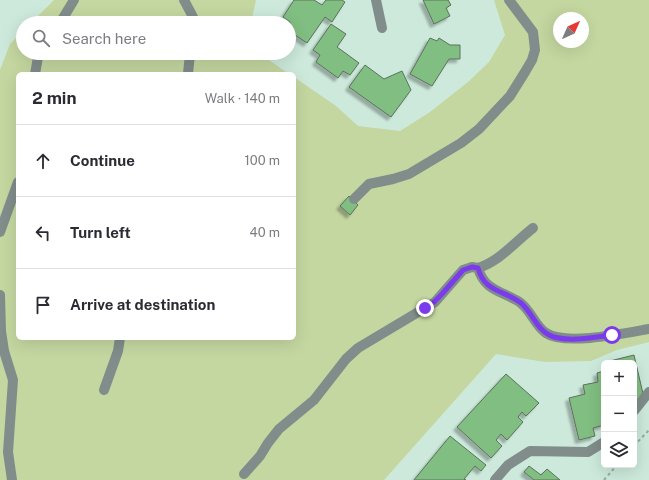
<!DOCTYPE html>
<html lang="en">
<head>
<meta charset="utf-8">
<style>
	body { margin:0; font-family:"Public Sans",sans-serif; background:#f2f2f3; color:#2b2b33 }
	.controls { position:absolute; right:12px; bottom:12px; display:grid; overflow:hidden; border-radius:6px; box-shadow:0 4px 16px #0002 }
	.controls button { width:36px; height:36px; display:grid; place-items:center; padding:0; border:0; border-bottom:1px solid #e1e1e2; background:#fff; color:#2b2b33; font:20px sans-serif }
	.compass { position:absolute; left:553px; top:12px; width:36px; height:36px; border-radius:50%; background:#fff; box-shadow:0 4px 16px #0002; rotate:45deg }
	.stop { position:absolute; width:12px; height:12px; margin:-9px; border:3px solid #7c3aed; border-radius:50%; background:#fff }
	.stop.end { background:#7c3aed; border-color:#fff; box-shadow:0 1px 4px #0008 }
	.list { margin:0; padding:0; list-style:none }
	h2 { display:flex; justify-content:space-between; align-items:center; height:52px; margin:0; padding:0 16px; font-size:17px }
	h2 small { font-size:13px; font-weight:400; color:#7c7c81 }
	.list li { display:grid; grid-template-columns:26px 1fr auto; gap:12px; align-items:center; box-sizing:border-box; height:72px; padding:0 16px; border-top:1px solid #e1e1e2 }
	.list b { display:block; font-size:15px; white-space:nowrap }
	.list em { font-size:13px; font-style:normal; color:#7c7c81 }
	.icon { flex:none; width:22px; height:22px; fill:none; stroke:currentColor; stroke-width:2; stroke-linecap:round; stroke-linejoin:round }
	.map { position:relative; flex:none; width:649px; height:480px; overflow:hidden }
	.search { position:absolute; background:#fff; box-shadow:0 4px 16px #0002; left:16px; top:16px; width:280px; height:44px; display:flex; align-items:center; gap:10px; box-sizing:border-box; padding:0 14px; border-radius:22px; color:#7c7c81; font-size:15px }
	.panel { position:absolute; background:#fff; box-shadow:0 4px 16px #0002; left:16px; top:72px; width:280px; height:268px; border-radius:6px }
	.map>svg:first-child { display:block }
</style>
</head>
<body>
<div class="map">
<svg width="649" height="480" viewBox="0 0 649 480">
	<defs>
		<filter id="shadow"><feDropShadow dx="-3.5" dy="3.5" stdDeviation="1" flood-color="#0004"/></filter>
	</defs>
	<rect width="100%" height="100%" fill="#cce9db"/>
	<g fill="#c4d7a0" fill-rule="evenodd">
		<path d="M54 0H256L251 23H31Z"/>
		<path d="M494 0H649V342L617 350 591 361 545 362 496 354 384 480H0V70L10 44 23 31V53H259L289 74H18V338H294V77L336 106 358 126 400 131 430 112 468 82 489 62 505 35ZM559 18H583V42H559Z"/>
	</g>
	<g fill="#81be81" stroke="#5e705d" filter="url(#shadow)">
		<path d="M294 0H314L322 5 326 0H342L345 2 332 22 325 17 307 43 289 31 290 22 283 17Z"/>
		<path d="M423 0H448L451 5 446 8 450 16 434 24Z"/>
		<path d="M331 24 346 34 337 47 359 63 350 75 343 71 338 78 316 62 320 55 313 50Z"/>
		<path d="M430 38 437 41 439 38 450 45H460V59H449L432 86 410 74Z"/>
		<path d="M365 65 384 79 402 71 411 90 391 117 349 87Z"/>
		<path d="M349 196 358 205 350 215 340 206Z"/>
		<path d="M634 355 644 398 634 400V363H611L610 361Z"/>
		<path d="M604 371V425L593 428 595 436 579 440 569 398 585 394 583 385 598 382 597 373Z"/>
		<path d="M506 374 539 403 526 416 522 412 518 417 523 422 507 440 501 434 496 440 502 446 491 458 457 427Z"/>
		<path d="M450 436 486 465 481 471 475 466 464 479 466 480H414Z"/>
		<path d="M529 466 541 475 547 469 560 480H534L524 472Z"/>
	</g>
	<g fill="none" stroke-linecap="round" stroke-linejoin="round">
		<g stroke="#95ada1" stroke-width="2" stroke-dasharray="3 3" stroke-linecap="butt">
			<path d="M634 446 649 430"/>
			<path d="M604 480 617 465"/>
		</g>
		<g stroke="#808d8b" stroke-width="10">
			<path d="M184 0 193 17 194 23"/>
			<path d="M376 0 382 28"/>
			<path d="M60 23 74 0"/>
			<path d="M35 74 38 57 40 53"/>
			<path d="M188 74 190 53"/>
			<path d="M354 199 369 184 393 179 409 174 461 143 479 129 510 96 525 72 532 60 535 50 533 32 509 0"/>
			<path d="M0 232 18 182"/>
			<path d="M478 268C500 261 515 242 533 228"/>
			<path d="M0 295 1 331 4 351 13 380 8 452 12 480"/>
			<path d="M104 390 118 351 120 338"/>
			<path d="M634 411 649 392"/>
			<path d="M244 474 260 456 268 443 279 429 314 400 346 359 358 348 435 302 463 270 472 267 478 268C484 290 501 291 518 301 531 309 534 325 546 333 565 346 626 333 649 329"/>
			<path d="M495 480 508 465 530 451 588 452 604 442"/>
		</g>
	</g>
	<g fill="none" stroke-linecap="round" stroke-linejoin="round">
		<path stroke="#7c3aed" stroke-width="5" d="M425 308 434 302 442 294 463 270 472 267 478 268C484 292 504 290 521 303 533 313 537 332 554 337 572 342 594 337 612 335"/>
	</g>
</svg>
<div class="controls">
<button>+</button>
<button>−</button>
<button><svg class="icon" aria-label="layers" viewBox="0 0 24 24"><path d="M12 4l9 5-9 5-9-5zM3 14l9 5 9-5"/></svg></button>
</div>
<svg class="compass" viewBox="-18 -18 36 36"><path d="M0-13l5 13h-10z" fill="#e53935"/><path d="M0 13l5-13h-10z" fill="#7c7c81"/></svg>
<div class="stop" style="left:612px;top:335px"></div>
<div class="stop end" style="left:425px;top:308px"></div>
<div class="search"><svg class="icon" aria-label="search" viewBox="0 0 24 24"><circle cx="10" cy="10" r="6"/><path d="M15 15l6 6"/></svg>Search here</div>
<section class="panel">
<h2>2 min<small>Walk · 140 m</small></h2>
<ul class="list">
<li><svg class="icon" aria-label="ahead" viewBox="0 0 24 24"><path d="M12 20V5M6 11l6-6 6 6"/></svg><div><b>Continue</b></div><em>100 m</em></li>
<li><svg class="icon" aria-label="left" viewBox="0 0 24 24"><path d="M17 20v-9H6M10 6l-5 5 5 5"/></svg><div><b>Turn left</b></div><em>40 m</em></li>
<li><svg class="icon" aria-label="arrive" viewBox="0 0 24 24"><path d="M6 21V4h12l-3 4 3 4H6"/></svg><div><b>Arrive at destination</b></div></li>
</ul>
</section>
</div>
</body>
</html>
